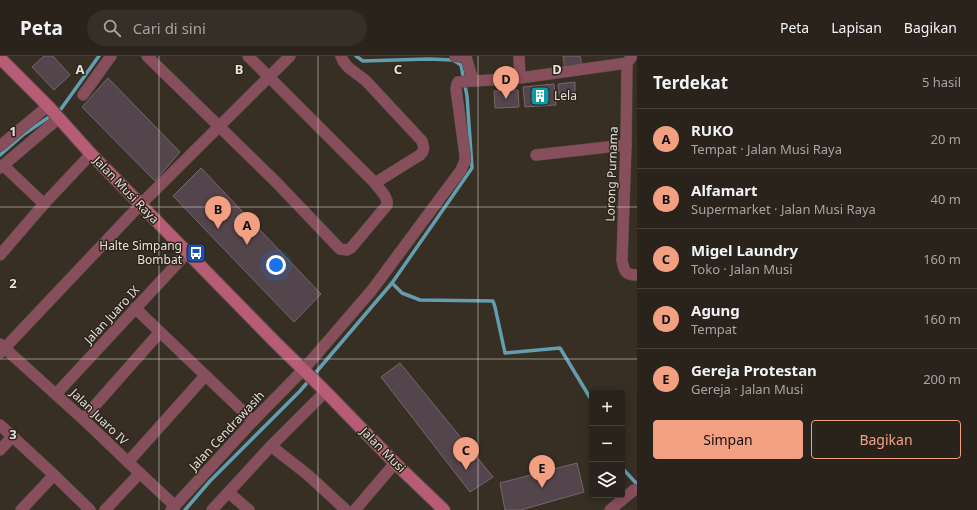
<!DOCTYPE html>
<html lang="id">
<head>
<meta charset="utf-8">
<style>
	body { margin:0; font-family:"Noto Sans",sans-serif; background:#352f28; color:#f1f3f6 }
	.controls { position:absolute; right:12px; bottom:12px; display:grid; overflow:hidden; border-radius:4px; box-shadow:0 2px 10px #0003 }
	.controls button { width:36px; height:36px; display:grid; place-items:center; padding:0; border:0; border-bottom:1px solid #45403a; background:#29231b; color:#f1f3f6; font:20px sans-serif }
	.you { position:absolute; left:276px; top:209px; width:14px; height:14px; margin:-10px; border:3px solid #fff; border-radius:50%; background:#1a73e8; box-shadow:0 0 0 6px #1a73e833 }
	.badge { display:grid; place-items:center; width:26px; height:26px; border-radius:50%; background:#f3a082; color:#111; font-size:13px; font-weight:700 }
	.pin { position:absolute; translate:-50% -33px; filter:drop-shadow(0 1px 2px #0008) }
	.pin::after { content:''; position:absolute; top:21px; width:14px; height:12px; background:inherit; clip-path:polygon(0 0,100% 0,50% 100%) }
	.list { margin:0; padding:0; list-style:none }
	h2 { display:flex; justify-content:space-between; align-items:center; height:52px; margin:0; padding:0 16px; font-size:17px }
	h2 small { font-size:13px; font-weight:400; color:#a5a4a3 }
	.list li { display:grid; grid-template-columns:26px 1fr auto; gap:12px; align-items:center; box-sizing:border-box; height:60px; padding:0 16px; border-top:1px solid #45403a }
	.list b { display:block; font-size:15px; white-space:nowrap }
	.list p { margin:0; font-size:13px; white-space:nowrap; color:#a5a4a3 }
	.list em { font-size:13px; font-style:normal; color:#a5a4a3 }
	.actions { display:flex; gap:8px; padding:12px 16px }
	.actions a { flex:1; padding:9px 0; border:1px solid #f3a082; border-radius:4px; text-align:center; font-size:14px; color:#f3a082 }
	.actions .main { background:#f3a082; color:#111 }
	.icon { flex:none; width:22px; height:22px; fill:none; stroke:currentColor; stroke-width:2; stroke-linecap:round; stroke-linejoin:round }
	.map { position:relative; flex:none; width:637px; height:454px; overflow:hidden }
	header { display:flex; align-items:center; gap:24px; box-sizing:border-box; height:56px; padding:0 20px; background:#29231b; border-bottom:1px solid #45403a }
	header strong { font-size:19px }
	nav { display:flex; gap:22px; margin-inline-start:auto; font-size:14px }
	.search { width:280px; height:36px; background:#352f28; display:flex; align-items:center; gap:10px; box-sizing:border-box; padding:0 14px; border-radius:22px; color:#a5a4a3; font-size:15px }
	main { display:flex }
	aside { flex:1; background:#29231b }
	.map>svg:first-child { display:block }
</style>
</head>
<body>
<header>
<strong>Peta</strong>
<div class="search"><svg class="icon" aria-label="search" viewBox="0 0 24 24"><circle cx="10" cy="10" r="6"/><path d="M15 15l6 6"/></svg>Cari di sini</div>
<nav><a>Peta</a><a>Lapisan</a><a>Bagikan</a></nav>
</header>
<main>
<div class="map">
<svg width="637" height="454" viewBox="0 0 637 454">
	<rect width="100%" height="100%" fill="#372f24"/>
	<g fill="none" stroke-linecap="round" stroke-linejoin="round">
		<g stroke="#629eaf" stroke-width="3.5">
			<path d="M0 99 24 78 61 53 99 0"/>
			<path d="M392 227 402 237 420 244 493 245 495 251 505 297 560 292 592 345"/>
			<path d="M622 410 624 414 637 428"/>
			<path d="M185 454 210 425 300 335 392 227 472 112 467 40 461 9 453 4 428 3 363 5 356 0"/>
		</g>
	</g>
	<g fill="#53454b" stroke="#76666d">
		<path d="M44 0H53L70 19 54 34 32 11Z"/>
		<path d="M563 0H580L582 11 565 13Z"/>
		<path d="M108 22 180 96 155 125 82 51Z"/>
		<path d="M575 26V44L560 45 558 28Z"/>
		<path d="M554 28 556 49 525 51 523 31Z"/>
		<path d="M518 34 519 51 495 52 494 35Z"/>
		<path d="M201 112 321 238 294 266 173 140Z"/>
		<path d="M195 191 202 198 198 203 191 196Z"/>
		<path d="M400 307 493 421 470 436 381 321Z"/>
		<path d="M577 407 584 436 521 454H505L500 427Z"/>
	</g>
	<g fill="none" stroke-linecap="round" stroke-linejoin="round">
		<g stroke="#534b41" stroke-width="12">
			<g id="street">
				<path d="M147 0 276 126 340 193 347 194 351 192 387 149V145L385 140 375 127 248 0"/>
				<path d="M341 0C345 13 358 17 367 26L422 85C424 91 425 94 420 99L375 127"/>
				<path d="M455 0 466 1 473 25"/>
				<path d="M519 0 520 22"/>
				<path d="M627 7 626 89 622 204C624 215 625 219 637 219"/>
				<path d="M83 39 111 0"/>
				<path d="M0 90 48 50"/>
				<path d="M536 99 626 89"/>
				<path d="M3 109 44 148"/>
				<path d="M0 112 59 62"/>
				<path d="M0 199 44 148 91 98"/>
				<path d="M135 252 253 365"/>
				<path d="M0 288 83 363 128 406 175 450"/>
				<path d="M0 297 140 149 290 0"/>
				<path d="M56 338 187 197"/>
				<path d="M83 363 160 276"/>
				<path d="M0 369 54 419 90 454"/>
				<path d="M271 390 308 419 346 454"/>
				<path d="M0 394 12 381"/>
				<path d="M128 406 205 320"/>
				<path d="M229 437 249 454"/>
				<path d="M21 454 54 419"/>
				<path d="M105 454 140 417"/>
				<path d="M171 454 253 365 303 314 372 234 461 114 465 105V99L456 33 457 28 458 26 520 22 627 7 632 0"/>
				<path d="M212 454 271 390 325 336"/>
				<path d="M355 454 395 407"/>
				<path d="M610 454 634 434"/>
			</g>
		</g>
		<g stroke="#534b41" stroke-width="14">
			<path id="secondary" d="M0 2 48 50 91 98 274 285 322 332 395 407 444 454"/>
		</g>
		<use href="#street" stroke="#874e5c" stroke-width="11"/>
		<use href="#secondary" stroke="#b65c74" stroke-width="12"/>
	</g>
	<path fill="none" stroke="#e5e0d9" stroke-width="1" stroke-opacity="0.55" d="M159 0V454M318 0V454M478 0V454M0 151H637M0 303H637"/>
	<defs>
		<g id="building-square" transform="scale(1)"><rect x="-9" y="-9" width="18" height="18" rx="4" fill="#0f9aa8" stroke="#2d251b"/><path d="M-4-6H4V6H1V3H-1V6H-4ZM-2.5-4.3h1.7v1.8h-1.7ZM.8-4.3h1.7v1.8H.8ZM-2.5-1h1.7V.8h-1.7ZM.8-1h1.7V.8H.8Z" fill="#fff"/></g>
		<g id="bus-square" transform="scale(1)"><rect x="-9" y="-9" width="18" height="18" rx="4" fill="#1a4fb4" stroke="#2d251b"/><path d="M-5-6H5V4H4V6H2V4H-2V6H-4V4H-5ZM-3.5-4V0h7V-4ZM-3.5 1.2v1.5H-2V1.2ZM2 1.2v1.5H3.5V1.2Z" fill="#fff"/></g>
	</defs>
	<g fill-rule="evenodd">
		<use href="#building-square" x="540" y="40"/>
		<use href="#bus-square" x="196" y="197"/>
	</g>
	<g text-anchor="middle" stroke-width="3" stroke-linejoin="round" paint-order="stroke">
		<g font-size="12" fill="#e5e0d9" stroke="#2d251b" text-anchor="start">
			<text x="554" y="44">Lela</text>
			<text x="182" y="194" text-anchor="end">Halte Simpang<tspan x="182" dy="14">Bombat</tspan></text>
		</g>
		<g font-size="12" fill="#e5e0d9" stroke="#2d251b">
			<text transform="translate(612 118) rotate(-88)" y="4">Lorong Purnama</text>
			<text transform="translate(126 134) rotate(46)" y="4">Jalan Musi Raya</text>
			<text transform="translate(112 259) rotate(-47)" y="4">Jalan Juaro IX</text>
			<text transform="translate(99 361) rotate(44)" y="4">Jalan Juaro IV</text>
			<text transform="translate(227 375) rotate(-47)" y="4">Jalan Cendrawasih</text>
			<text transform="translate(383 394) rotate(45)" y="4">Jalan Musi</text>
		</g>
	</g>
	<g font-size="13" text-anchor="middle" font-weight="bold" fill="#e5e0d9" stroke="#2d251b" stroke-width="3" stroke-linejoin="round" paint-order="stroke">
		<text x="80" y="18">A</text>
		<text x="239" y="18">B</text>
		<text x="398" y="18">C</text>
		<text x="557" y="18">D</text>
		<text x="13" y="80">1</text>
		<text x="13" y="232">2</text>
		<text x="13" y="383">3</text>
	</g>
</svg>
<div class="controls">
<button>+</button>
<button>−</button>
<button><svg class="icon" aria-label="layers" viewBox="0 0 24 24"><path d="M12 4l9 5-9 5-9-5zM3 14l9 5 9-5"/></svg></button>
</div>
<div class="you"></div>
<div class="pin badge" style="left:247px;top:189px">A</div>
<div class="pin badge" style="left:218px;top:173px">B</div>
<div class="pin badge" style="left:466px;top:414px">C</div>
<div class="pin badge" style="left:506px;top:43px">D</div>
<div class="pin badge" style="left:542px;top:432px">E</div>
</div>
<aside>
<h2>Terdekat<small>5 hasil</small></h2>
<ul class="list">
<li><span class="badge">A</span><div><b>RUKO</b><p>Tempat · Jalan Musi Raya</p></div><em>20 m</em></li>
<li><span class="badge">B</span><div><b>Alfamart</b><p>Supermarket · Jalan Musi Raya</p></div><em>40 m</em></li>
<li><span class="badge">C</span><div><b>Migel Laundry</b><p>Toko · Jalan Musi</p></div><em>160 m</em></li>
<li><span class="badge">D</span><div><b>Agung</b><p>Tempat</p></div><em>160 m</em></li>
<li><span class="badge">E</span><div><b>Gereja Protestan</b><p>Gereja · Jalan Musi</p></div><em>200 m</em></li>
</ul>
<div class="actions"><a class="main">Simpan</a><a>Bagikan</a></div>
</aside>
</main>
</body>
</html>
